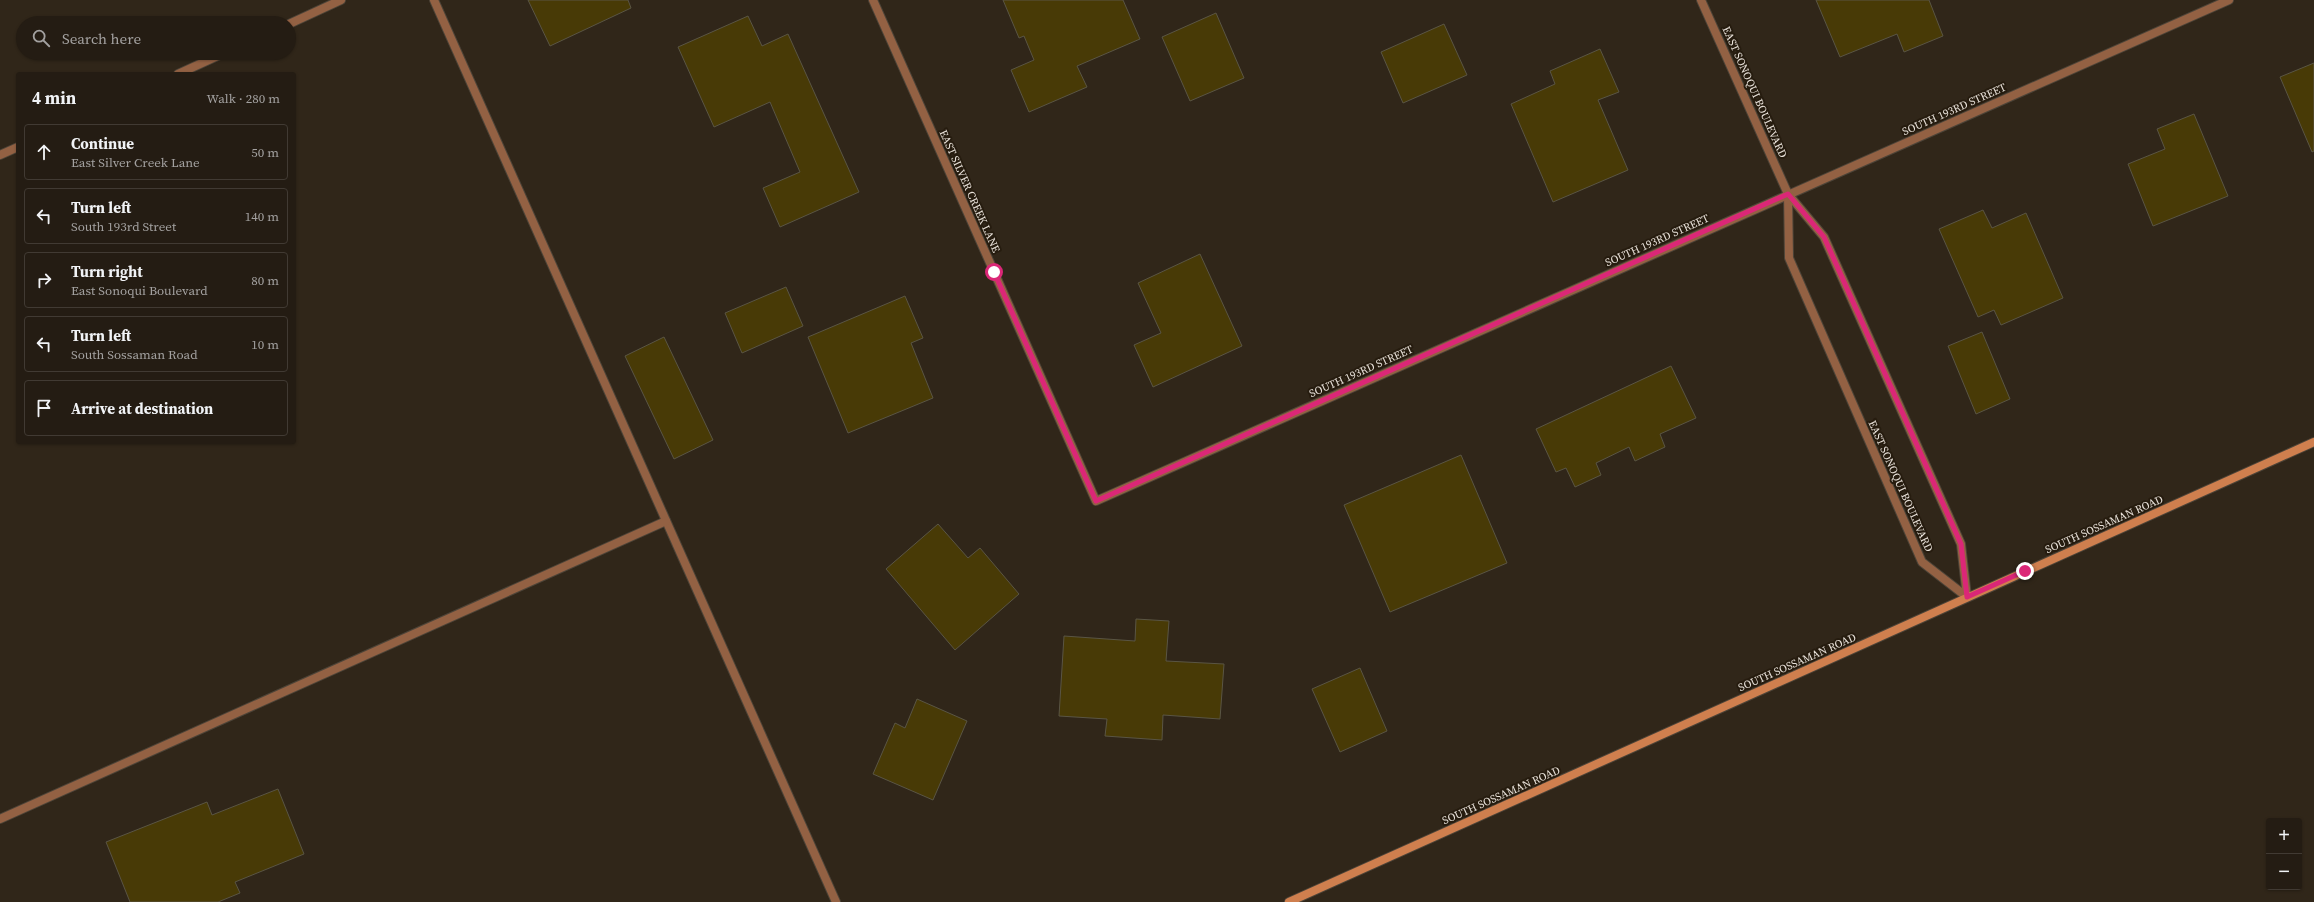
<!DOCTYPE html>
<html lang="en">
<head>
<meta charset="utf-8">
<style>
	body { margin:0; font-family:"Source Serif 4",serif; background:#302921; color:#f1f3f6 }
	.controls { position:absolute; right:12px; bottom:12px; display:grid; overflow:hidden; border-radius:4px; box-shadow:0 1px 3px #0004 }
	.controls button { width:36px; height:36px; display:grid; place-items:center; padding:0; border:0; border-bottom:1px solid #413a33; background:#241c13; color:#f1f3f6; font:20px sans-serif }
	.stop { position:absolute; width:12px; height:12px; margin:-9px; border:3px solid #db2777; border-radius:50%; background:#fff }
	.stop.end { background:#db2777; border-color:#fff; box-shadow:0 1px 4px #0008 }
	.list { margin:0; padding:0; list-style:none }
	h2 { display:flex; justify-content:space-between; align-items:center; height:52px; margin:0; padding:0 16px; font-size:17px }
	h2 small { font-size:13px; font-weight:400; color:#a3a1a0 }
	.list li { display:grid; grid-template-columns:26px 1fr auto; gap:12px; align-items:center; box-sizing:border-box; height:56px; margin:0 8px 8px; padding:0 8px; border:1px solid #413a33; border-radius:4px }
	.list b { display:block; font-size:15px; white-space:nowrap }
	.list p { margin:0; font-size:13px; white-space:nowrap; color:#a3a1a0 }
	.list em { font-size:13px; font-style:normal; color:#a3a1a0 }
	.icon { flex:none; width:22px; height:22px; fill:none; stroke:currentColor; stroke-width:2; stroke-linecap:round; stroke-linejoin:round }
	.map { position:relative; flex:none; width:2314px; height:902px; overflow:hidden }
	.search { position:absolute; background:#241c13; box-shadow:0 1px 3px #0004; left:16px; top:16px; width:280px; height:44px; display:flex; align-items:center; gap:10px; box-sizing:border-box; padding:0 14px; border-radius:22px; color:#a3a1a0; font-size:15px }
	.panel { position:absolute; background:#241c13; box-shadow:0 1px 3px #0004; left:16px; top:72px; width:280px; height:372px; border-radius:4px }
	.map>svg:first-child { display:block }
</style>
</head>
<body>
<div class="map">
<svg width="2314" height="902" viewBox="0 0 2314 902">
	<rect width="100%" height="100%" fill="#302619"/>
	<g fill="#483a06" stroke="#5a5544">
		<path d="M528 0H628L631 8 550 46Z"/>
		<path d="M1003 0H1123L1140 39 1077 66 1087 87 1029 112 1011 70 1034 60 1024 36 1019 38Z"/>
		<path d="M1816 0H1929L1943 36 1904 52 1897 34 1840 57Z"/>
		<path d="M1216 13 1244 78 1190 101 1162 37Z"/>
		<path d="M748 16 762 46 788 34 859 192 780 227 763 188 800 172 770 102 714 127 678 47Z"/>
		<path d="M1444 24 1467 75 1403 103 1381 52Z"/>
		<path d="M1600 49 1619 92 1598 100 1628 170 1553 202 1511 104 1555 84 1550 71Z"/>
		<path d="M2314 63V151L2312 152 2280 77Z"/>
		<path d="M2194 114 2228 196 2153 226 2128 164 2165 149 2157 129Z"/>
		<path d="M1983 210 1992 228 2026 213 2063 298 2001 325 1994 310 1978 317 1939 229Z"/>
		<path d="M1200 254 1242 346 1153 387 1134 345 1161 333 1138 283Z"/>
		<path d="M786 287 803 326 742 353 725 313Z"/>
		<path d="M905 296 923 338 911 343 933 398 848 433 808 337Z"/>
		<path d="M1982 332 2010 399 1976 414 1948 346Z"/>
		<path d="M664 337 713 440 674 459 625 356Z"/>
		<path d="M1671 366 1696 418 1660 434 1665 447 1635 461 1629 447 1596 463 1601 475 1575 487 1566 468 1556 472 1536 429Z"/>
		<path d="M1461 455 1507 563 1390 612 1344 505Z"/>
		<path d="M938 524 968 558 980 548 1019 594 955 650 886 569Z"/>
		<path d="M1136 619 1169 621 1166 661 1224 664 1220 719 1163 715 1162 740 1105 736 1107 719 1059 716 1064 636 1135 641Z"/>
		<path d="M1360 668 1387 731 1340 752 1312 689Z"/>
		<path d="M917 699 967 721 933 800 873 774 895 723 905 728Z"/>
		<path d="M278 789 304 854 235 882 240 893 218 902H130L106 842 207 802 212 815Z"/>
	</g>
	<g fill="none" stroke-linecap="round" stroke-linejoin="round">
		<g stroke="#4d4438" stroke-width="10">
			<g id="service">
				<path d="M434 0 836 902"/>
				<path d="M289 24 341 0"/>
				<path d="M178 74 224 53"/>
				<path d="M0 155 18 147"/>
				<path d="M0 819 666 521"/>
			</g>
		</g>
		<g stroke="#4d4438" stroke-width="10">
			<g id="minor">
				<path d="M873 0 1096 501 2229 0"/>
				<path d="M1701 0 1788 194 1824 237 1961 544 1967 597"/>
				<path d="M1788 194 1789 258 1922 562 1967 597"/>
			</g>
		</g>
		<g stroke="#4d4438" stroke-width="10">
			<path id="secondary" d="M1289 902 2314 442"/>
		</g>
		<use href="#service" stroke="#936143" stroke-width="8"/>
		<use href="#minor" stroke="#936143" stroke-width="8"/>
		<use href="#secondary" stroke="#cf7f4e" stroke-width="8"/>
	</g>
	<g fill="none" stroke-linecap="round" stroke-linejoin="round">
		<path stroke="#db2777" stroke-width="5" d="M994 272 1096 501 1788 194 1824 237 1961 544 1967 597 2025 571"/>
	</g>
	<g text-anchor="middle" stroke-width="4" stroke-linejoin="round" paint-order="stroke">
		<g font-size="11" fill="#e8e1d9" stroke="#261c0f">
			<text transform="translate(1755 92) rotate(66)" y="4">EAST SONOQUI BOULEVARD</text>
			<text transform="translate(1954 109) rotate(-24)" y="4">SOUTH 193RD STREET</text>
			<text transform="translate(970 191) rotate(66)" y="4">EAST SILVER CREEK LANE</text>
			<text transform="translate(1657 240) rotate(-24)" y="4">SOUTH 193RD STREET</text>
			<text transform="translate(1361 371) rotate(-24)" y="4">SOUTH 193RD STREET</text>
			<text transform="translate(1901 486) rotate(66)" y="4">EAST SONOQUI BOULEVARD</text>
			<text transform="translate(2104 524) rotate(-24)" y="4">SOUTH SOSSAMAN ROAD</text>
			<text transform="translate(1797 662) rotate(-24)" y="4">SOUTH SOSSAMAN ROAD</text>
			<text transform="translate(1501 795) rotate(-24)" y="4">SOUTH SOSSAMAN ROAD</text>
		</g>
	</g>
</svg>
<div class="controls">
<button>+</button>
<button>−</button>
</div>
<div class="stop" style="left:994px;top:272px"></div>
<div class="stop end" style="left:2025px;top:571px"></div>
<div class="search"><svg class="icon" aria-label="search" viewBox="0 0 24 24"><circle cx="10" cy="10" r="6"/><path d="M15 15l6 6"/></svg>Search here</div>
<section class="panel">
<h2>4 min<small>Walk · 280 m</small></h2>
<ul class="list">
<li><svg class="icon" aria-label="ahead" viewBox="0 0 24 24"><path d="M12 20V5M6 11l6-6 6 6"/></svg><div><b>Continue</b><p>East Silver Creek Lane</p></div><em>50 m</em></li>
<li><svg class="icon" aria-label="left" viewBox="0 0 24 24"><path d="M17 20v-9H6M10 6l-5 5 5 5"/></svg><div><b>Turn left</b><p>South 193rd Street</p></div><em>140 m</em></li>
<li><svg class="icon" aria-label="right" viewBox="0 0 24 24"><path d="M7 20v-9h11M14 6l5 5-5 5"/></svg><div><b>Turn right</b><p>East Sonoqui Boulevard</p></div><em>80 m</em></li>
<li><svg class="icon" aria-label="left" viewBox="0 0 24 24"><path d="M17 20v-9H6M10 6l-5 5 5 5"/></svg><div><b>Turn left</b><p>South Sossaman Road</p></div><em>10 m</em></li>
<li><svg class="icon" aria-label="arrive" viewBox="0 0 24 24"><path d="M6 21V4h12l-3 4 3 4H6"/></svg><div><b>Arrive at destination</b></div></li>
</ul>
</section>
</div>
</body>
</html>
